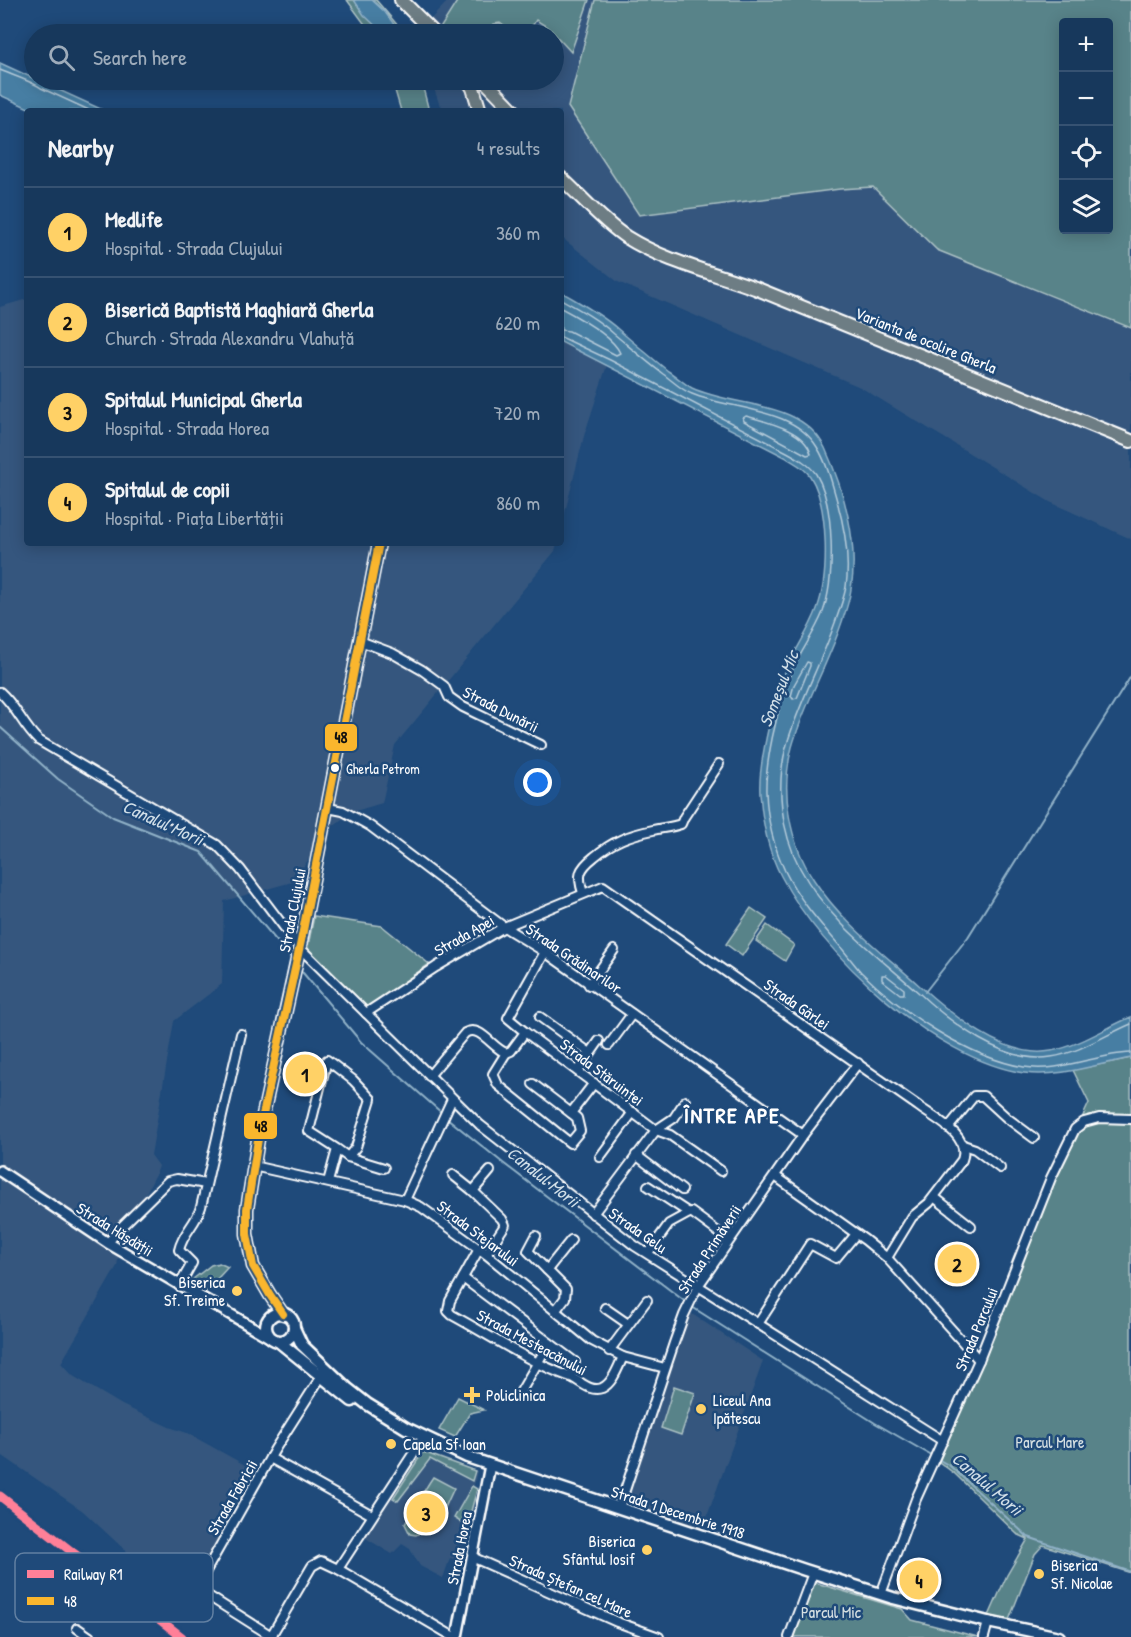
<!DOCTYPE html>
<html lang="en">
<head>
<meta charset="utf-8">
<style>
	body { margin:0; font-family:"Patrick Hand",sans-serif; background:#203f62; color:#f1f3f6 }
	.controls { position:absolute; right:18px; top:18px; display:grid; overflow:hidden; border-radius:6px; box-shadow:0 3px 15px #0003 }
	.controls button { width:54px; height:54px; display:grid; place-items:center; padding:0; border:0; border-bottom:2px solid #365272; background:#17385c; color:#f1f3f6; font:30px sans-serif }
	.you { position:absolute; left:538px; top:783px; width:21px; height:21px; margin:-15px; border:4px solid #fff; border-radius:50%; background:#1a73e8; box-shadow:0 0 0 9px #1a73e833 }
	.badge { display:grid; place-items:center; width:39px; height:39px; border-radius:50%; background:#ffd166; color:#111; font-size:20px; font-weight:700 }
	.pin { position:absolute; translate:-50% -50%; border:3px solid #fff; box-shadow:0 2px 6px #0006 }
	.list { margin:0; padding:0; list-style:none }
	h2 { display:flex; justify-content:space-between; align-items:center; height:78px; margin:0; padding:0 24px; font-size:26px }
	h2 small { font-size:20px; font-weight:400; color:#9eacbb }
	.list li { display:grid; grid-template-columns:39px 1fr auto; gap:18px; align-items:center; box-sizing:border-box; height:90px; padding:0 24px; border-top:2px solid #365272 }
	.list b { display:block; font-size:22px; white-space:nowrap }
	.list p { margin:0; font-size:20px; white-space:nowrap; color:#9eacbb }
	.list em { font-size:20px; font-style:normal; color:#9eacbb }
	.icon { flex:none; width:33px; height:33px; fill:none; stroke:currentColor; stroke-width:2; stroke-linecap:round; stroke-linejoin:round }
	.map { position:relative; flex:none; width:1131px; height:1637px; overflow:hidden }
	.search { position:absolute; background:#17385c; box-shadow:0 3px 15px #0003; left:24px; top:24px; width:540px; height:66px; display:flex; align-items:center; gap:15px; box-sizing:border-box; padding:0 21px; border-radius:33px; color:#9eacbb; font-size:22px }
	.panel { position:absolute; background:#17385c; box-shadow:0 3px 15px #0003; left:24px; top:108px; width:540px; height:438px; border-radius:6px }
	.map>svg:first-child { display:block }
</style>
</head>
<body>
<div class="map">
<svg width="1131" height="1637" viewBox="0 0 1131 1637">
	<rect width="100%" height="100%" fill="#1f4a7a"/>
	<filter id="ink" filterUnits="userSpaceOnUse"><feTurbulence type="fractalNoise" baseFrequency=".0167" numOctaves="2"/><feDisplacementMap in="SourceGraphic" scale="12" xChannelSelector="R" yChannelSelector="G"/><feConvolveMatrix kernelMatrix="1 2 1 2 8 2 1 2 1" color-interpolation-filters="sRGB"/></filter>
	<g filter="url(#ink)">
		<g fill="#35577e">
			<path d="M449 0H595L568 107 840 189 873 187 937 250 1131 328V539L1050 502 860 387 618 282 561 237V111H445L439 103 431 80H554V34H425L424 26Z"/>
			<path d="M27 299V543H557L555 551 395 745 382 803 352 812 334 825 292 882 224 901 222 984 174 1021 151 1155 159 1166 156 1174 121 1241 117 1266 61 1363 73 1376 122 1405 169 1427 187 1433 254 1470 183 1604 83 1511 0 1454V307Z"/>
			<path d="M561 342 607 365 584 436 561 528Z"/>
			<path d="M689 1312 763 1361 701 1533 623 1508Z"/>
			<path d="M422 1450 477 1471 474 1486 478 1488 462 1561 450 1558 443 1578 420 1566 410 1549 402 1544 392 1554 364 1537Z"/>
		</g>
		<g fill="#598389" stroke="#acc1c4" stroke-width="1.5" fill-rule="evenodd">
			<path d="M347 0H376L405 34H372Z"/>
			<path d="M458 0H589L571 52 549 28 536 20 527 34H514L500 23 494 24 485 34H444L439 30Z"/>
			<path d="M595 0H1131V328L937 250 873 187 840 189 639 215 568 107ZM1064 22H1108V230H1064Z"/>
			<path d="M392 80H421L429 111H401Z"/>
			<path d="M751 908 767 919 742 956 726 944Z"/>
			<path d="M314 916 382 926 429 964 366 1009 307 951Z"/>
			<path d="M767 925 794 945 785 961 756 941Z"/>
			<path d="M1131 1058V1573L1043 1545 1035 1554 1009 1620 989 1616 1007 1575 1028 1539 1017 1534 955 1474 939 1462 1049 1189 1089 1103 1073 1070Z"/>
			<path d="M219 1263 228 1267 206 1291 188 1283 211 1265Z"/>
			<path d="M674 1386 695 1393 681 1435 661 1428Z"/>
			<path d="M458 1397 484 1410 470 1413 455 1437 439 1430Z"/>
			<path d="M423 1452 475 1471 472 1481 430 1459 398 1501 393 1498Z"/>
			<path d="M433 1477 454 1488 442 1514 430 1516 422 1532 416 1535 410 1534 405 1524C415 1508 422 1493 433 1477Z"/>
			<path d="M472 1486 477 1489 467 1526 454 1518Z"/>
			<path d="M813 1582 902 1609 912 1620 978 1637H793Z"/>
		</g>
		<g fill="#477ea3" stroke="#91b2c8" stroke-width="1.5">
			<path d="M354 0H372L385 12 401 34H384L364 15Z"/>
			<path d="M0 63 105 111H35L0 95Z"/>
			<path d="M561 292C581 303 602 315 619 330 635 344 651 357 668 371 676 376 683 383 692 388 734 408 801 399 825 448 844 490 859 543 851 589 849 604 843 619 838 633 824 671 803 708 792 747 780 791 789 842 814 880 842 923 882 952 920 986 951 1014 1006 1060 1051 1051 1079 1046 1105 1028 1131 1017V1058C1097 1064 1059 1078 1024 1073 935 1060 821 954 781 876 768 851 762 821 760 793 758 766 772 708 781 682 790 656 808 634 817 609 829 577 829 505 810 476 804 467 794 463 785 457L561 342Z"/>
		</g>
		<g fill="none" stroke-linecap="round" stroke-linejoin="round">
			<g stroke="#b5cbda" stroke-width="1.5">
				<path d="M0 70C9 74 36 83 41 88L91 111"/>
				<path d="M561 299C579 309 599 320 614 334 631 348 646 361 663 374 673 381 681 390 692 394 730 410 793 407 817 447 827 463 832 483 837 501 845 529 850 558 846 587 843 602 837 617 832 631 818 669 798 706 787 744 775 784 781 832 800 868 829 922 875 953 919 993 951 1023 1005 1065 1051 1057 1079 1053 1105 1035 1131 1024"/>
				<path d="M561 308C578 317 613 336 620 353L616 355 569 331 561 330"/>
				<path d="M561 337 610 360 787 452C798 458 809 464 816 474 835 505 835 578 823 612 813 637 795 659 786 685 777 713 765 762 766 792 767 818 774 847 785 871 798 898 818 921 838 944 846 953 853 963 861 972 900 1011 969 1058 1024 1067 1060 1073 1095 1054 1131 1053"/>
				<path d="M746 416C767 422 805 430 811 454L807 455 744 421 743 418Z"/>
				<path d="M807 662 810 663V666L797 698 793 699 791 696 794 685Z"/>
				<path d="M882 975H886L904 989V994H900L882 980Z"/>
			</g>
			<g stroke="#91b2c8" stroke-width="2">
				<path d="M0 727 58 779 113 817 201 852 293 960"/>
				<path d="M298 967 361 1042 443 1114"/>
				<path d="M925 992 968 937 1131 676"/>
				<path d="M447 1118 503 1163 687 1303"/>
				<path d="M692 1307 875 1423 950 1466 1028 1537 1131 1572"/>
			</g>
			<g stroke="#fff" stroke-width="12">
				<g id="minor">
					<path d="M360 641 392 653 422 670 444 686 449 697 463 707 541 745"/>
					<path d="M0 692C16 706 23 726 38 740L217 845 240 869 300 948 480 1125 635 1246 943 1441"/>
					<path d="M328 808 343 811 370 826 504 927 545 952 803 1135"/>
					<path d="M583 893C577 875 579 869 594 857 613 841 629 835 653 830 662 828 672 827 681 824L684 817 719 764"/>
					<path d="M545 952 508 1018 525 1032 656 1130 593 1214"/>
					<path d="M589 985 614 950"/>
					<path d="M366 1013 436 967 504 927 603 886 918 1106C935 1119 971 1135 962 1160L929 1203 912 1217 887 1258"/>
					<path d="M540 1017 590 1053"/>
					<path d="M609 1045 632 1014"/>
					<path d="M506 1053 493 1074 498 1085 570 1143 580 1131 577 1118 571 1113 594 1083"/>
					<path d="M578 1071 599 1041"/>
					<path d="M429 1076 465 1033C480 1024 492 1048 506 1053L511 1051 525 1032"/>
					<path d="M533 1084 571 1113"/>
					<path d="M948 1128 974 1096H983L1007 1118 1034 1138"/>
					<path d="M656 1130 670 1135 721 1171"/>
					<path d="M656 1130 674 1118 685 1101"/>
					<path d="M963 1145 975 1149 1000 1168"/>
					<path d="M636 1155 682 1190"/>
					<path d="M348 1157 384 1168"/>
					<path d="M600 1157 633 1112"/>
					<path d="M253 1166 405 1200 421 1207 486 1254 592 1341 623 1357 665 1368"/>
					<path d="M453 1175 473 1191 502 1219 505 1225 486 1254"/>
					<path d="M775 1176 865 1240 887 1258 979 1360"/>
					<path d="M328 1182 337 1149 348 1157 356 1147 371 1099 353 1080 327 1060 309 1131 337 1149"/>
					<path d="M648 1186 689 1213"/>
					<path d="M473 1191 490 1171"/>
					<path d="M934 1197 971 1226"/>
					<path d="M405 1200 452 1099"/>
					<path d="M536 1236 528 1251 566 1289 565 1298 556 1310"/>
					<path d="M108 1243 118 1230 168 1181 177 1179 206 1184"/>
					<path d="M479 1249 450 1301 448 1311 452 1315C491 1336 527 1361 568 1376 579 1379 589 1393 602 1388 613 1383 618 1367 623 1357"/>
					<path d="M648 1253 669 1224 691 1212 729 1240"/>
					<path d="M547 1270 571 1240"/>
					<path d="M463 1278 575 1362 571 1376"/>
					<path d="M179 1286 192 1263 179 1250C183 1232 195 1226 201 1207L241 1034"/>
					<path d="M605 1308 628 1324"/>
					<path d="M758 1324 810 1244 836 1258 856 1234"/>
					<path d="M609 1351 647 1300"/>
					<path d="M520 1393 549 1343"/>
					<path d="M270 1458 372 1515"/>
					<path d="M619 1508 674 1343 684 1315 698 1286 803 1135 858 1063"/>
					<path d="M472 1557 617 1622 659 1637"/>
					<path d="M338 1569 424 1437"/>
					<path d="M881 1594 916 1499 979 1360 1051 1178 1075 1129 1084 1122 1099 1118 1131 1119"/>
					<path d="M77 1628 90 1637"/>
					<path d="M271 1636 312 1566 321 1561 338 1569 454 1637"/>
					<path d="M273 1637 199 1590 198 1585 275 1449 322 1375 321 1372"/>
					<path d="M789 1637 813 1573"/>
					<path d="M984 1637 988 1622"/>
				</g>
			</g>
			<g stroke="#fff" stroke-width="14">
				<g id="tertiary">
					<path d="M0 1171 108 1243 271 1338"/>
					<path d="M457 1637 490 1465"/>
				</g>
			</g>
			<g stroke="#fff" stroke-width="15">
				<g id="secondary">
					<circle cx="280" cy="1327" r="14"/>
					<path d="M283 1314 270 1295 253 1266 247 1234V1209L259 1133 301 941 379 543"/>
					<path d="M294 1328 302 1345 348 1389 367 1404 406 1428 467 1457 805 1570 893 1598 988 1622 1059 1637"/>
					<path d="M278 1341 352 1401"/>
				</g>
			</g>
			<g stroke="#fff" stroke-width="16">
				<g id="trunk">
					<path d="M401 0 435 34"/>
					<path d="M468 80 473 88 480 111"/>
					<path d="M484 80 514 111"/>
					<path d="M561 178C583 198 602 221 626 237 666 262 711 272 755 288L1131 441"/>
				</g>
			</g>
			<use href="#minor" stroke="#1f4a7a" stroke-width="8"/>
			<use href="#tertiary" stroke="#1f4a7a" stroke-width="9"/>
			<use href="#secondary" stroke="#1f4a7a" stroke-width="10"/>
			<use href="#trunk" stroke="#6d7d84" stroke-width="12"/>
			<path stroke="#fff" stroke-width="2" stroke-dasharray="9 4.5" stroke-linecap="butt" d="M0 1496 182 1637"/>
			<g stroke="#1f4a7a" stroke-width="12">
				<path id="bus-1" d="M283 1314 270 1295 253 1266 247 1234V1209L259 1133 301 941 379 543"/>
			</g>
			<use href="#bus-1" stroke="#fab62d" stroke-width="8"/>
			<g stroke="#1f4a7a" stroke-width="14">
				<path id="rail-1" d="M0 1496 182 1637"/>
			</g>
			<use href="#rail-1" stroke="#ff8098" stroke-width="9"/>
		</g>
	</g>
	<circle fill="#fff" stroke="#1f4a7a" stroke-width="2" cx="335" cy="768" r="5"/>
	<g fill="#ffd166" stroke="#1f4a7a" stroke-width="2">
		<circle cx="237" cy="1291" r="6"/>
		<path d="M469 1386h6v6h6v6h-6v6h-6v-6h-6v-6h6z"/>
		<circle cx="701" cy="1409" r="6"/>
		<circle cx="391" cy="1444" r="6"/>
		<circle cx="647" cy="1550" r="6"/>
		<circle cx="1039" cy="1574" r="6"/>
	</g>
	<g text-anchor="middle" stroke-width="5" stroke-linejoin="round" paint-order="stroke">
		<g font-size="14" fill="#fff" stroke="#1f4a7a" text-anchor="start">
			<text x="346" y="774">Gherla Petrom</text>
		</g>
		<g font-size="16" fill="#fff" stroke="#1f4a7a">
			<text transform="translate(926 340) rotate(22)" y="6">Varianta de ocolire Gherla</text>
			<text transform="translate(501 709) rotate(27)" y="6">Strada Dunării</text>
			<text transform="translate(292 910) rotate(-79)" y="6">Strada Clujului</text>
			<text transform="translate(464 935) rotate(-30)" y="6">Strada Apei</text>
			<text transform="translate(574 958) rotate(34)" y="6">Strada Grădinarilor</text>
			<text transform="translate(797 1004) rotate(35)" y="6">Strada Gârlei</text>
			<text transform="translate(602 1072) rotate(37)" y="6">Strada Stăruinței</text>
			<text transform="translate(115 1229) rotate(32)" y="6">Strada Hășdății</text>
			<text transform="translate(638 1230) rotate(35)" y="6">Strada Gelu</text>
			<text transform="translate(478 1233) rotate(37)" y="6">Strada Stejarului</text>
			<text transform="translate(709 1249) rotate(-57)" y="6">Strada Primăverii</text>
			<text transform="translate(976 1329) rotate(-68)" y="6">Strada Parcului</text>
			<text transform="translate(532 1342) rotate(28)" y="6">Strada Mesteacănului</text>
			<text transform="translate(232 1497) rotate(-60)" y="6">Strada Fabricii</text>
			<text transform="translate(678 1512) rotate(18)" y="6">Strada 1 Decembrie 1918</text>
			<text transform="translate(459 1548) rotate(-79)" y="6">Strada Horea</text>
			<text transform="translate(571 1586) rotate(24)" y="6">Strada Ștefan cel Mare</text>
		</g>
		<g font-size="16" fill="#fff" stroke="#1f4a7a" text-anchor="start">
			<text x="225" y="1288" text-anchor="end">Biserica<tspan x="225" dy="18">Sf. Treime</tspan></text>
			<text x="486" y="1401">Policlinica</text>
			<text x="713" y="1406">Liceul Ana<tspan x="713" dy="18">Ipătescu</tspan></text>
			<text x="403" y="1450">Capela Sf Ioan</text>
			<text x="635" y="1547" text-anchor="end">Biserica<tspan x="635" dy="18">Sfântul Iosif</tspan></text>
			<text x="1051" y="1571">Biserica<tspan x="1051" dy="18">Sf. Nicolae</tspan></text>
		</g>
		<g font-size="16" fill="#d6e0e2" stroke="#1f4a7a">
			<text x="1050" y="1448">Parcul Mare</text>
			<text x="831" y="1618">Parcul Mic</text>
		</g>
		<g font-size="18" font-style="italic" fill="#d1dfe8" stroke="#1f4a7a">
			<text transform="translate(779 689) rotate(-69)" y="6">Someșul Mic</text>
			<text transform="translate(163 823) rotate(24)" y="6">Canalul Morii</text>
			<text transform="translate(543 1177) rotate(38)" y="6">Canalul Morii</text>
			<text transform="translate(987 1484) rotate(41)" y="6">Canalul Morii</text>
		</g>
		<g font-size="22" font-weight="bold" letter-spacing="1.5" fill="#fff" stroke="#1f4a7a">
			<text x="732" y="1123">ÎNTRE APE</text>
		</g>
	</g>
	<rect x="15" y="1553" width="198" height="69" rx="9" fill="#1f4a7a" stroke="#6280a2" stroke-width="1.5"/>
	<rect x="27" y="1570" width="27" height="8" fill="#ff8098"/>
	<rect x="27" y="1597" width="27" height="8" fill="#fab62d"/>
	<g font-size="16" fill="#fff">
		<text x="64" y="1580">Railway R1</text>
		<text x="64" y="1607">48</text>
	</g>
	<g stroke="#1f4a7a" stroke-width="2">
		<rect x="324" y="723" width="34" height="29" rx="6" fill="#fab62d"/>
		<rect x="243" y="1112" width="35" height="28" rx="6" fill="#fab62d"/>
	</g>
	<g font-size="16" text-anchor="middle" font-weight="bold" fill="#111">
		<text x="341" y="743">48</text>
		<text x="261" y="1132">48</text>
	</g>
</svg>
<div class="controls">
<button>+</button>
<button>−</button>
<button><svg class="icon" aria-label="locate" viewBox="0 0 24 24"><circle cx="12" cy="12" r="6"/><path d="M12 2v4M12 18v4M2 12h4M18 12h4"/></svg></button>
<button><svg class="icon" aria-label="layers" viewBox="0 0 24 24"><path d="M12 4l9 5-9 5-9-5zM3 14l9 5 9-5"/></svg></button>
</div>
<div class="you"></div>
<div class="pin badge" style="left:305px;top:1074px">1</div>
<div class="pin badge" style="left:957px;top:1264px">2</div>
<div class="pin badge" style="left:426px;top:1513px">3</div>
<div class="pin badge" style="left:919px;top:1580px">4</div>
<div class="search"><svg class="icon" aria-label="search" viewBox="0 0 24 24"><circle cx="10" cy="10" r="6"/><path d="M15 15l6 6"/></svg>Search here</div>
<section class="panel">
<h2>Nearby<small>4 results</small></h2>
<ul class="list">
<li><span class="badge">1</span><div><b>Medlife</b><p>Hospital · Strada Clujului</p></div><em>360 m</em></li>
<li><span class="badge">2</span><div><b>Biserică Baptistă Maghiară Gherla</b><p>Church · Strada Alexandru Vlahuță</p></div><em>620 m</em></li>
<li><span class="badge">3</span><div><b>Spitalul Municipal Gherla</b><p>Hospital · Strada Horea</p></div><em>720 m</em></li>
<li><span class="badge">4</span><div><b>Spitalul de copii</b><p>Hospital · Piața Libertății</p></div><em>860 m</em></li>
</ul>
</section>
</div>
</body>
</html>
